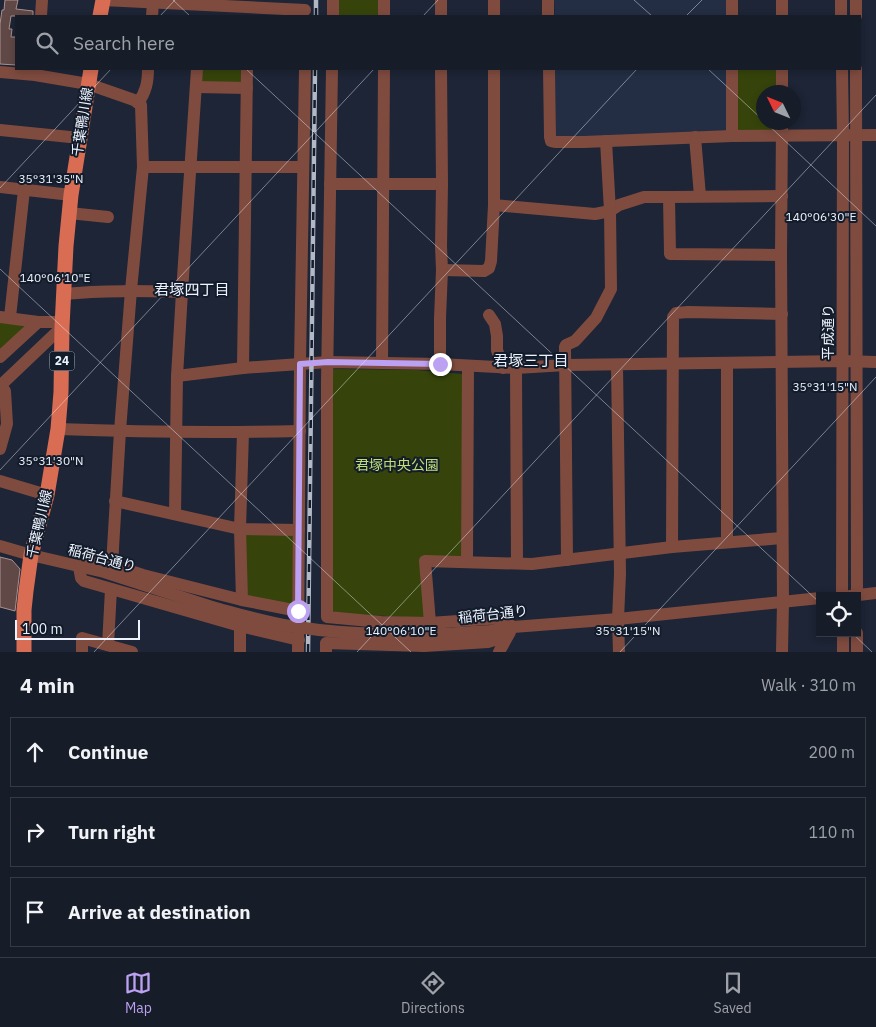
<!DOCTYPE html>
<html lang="en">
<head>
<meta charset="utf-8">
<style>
	body { margin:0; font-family:"IBM Plex Sans","Noto Sans JP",sans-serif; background:#232934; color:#f1f3f6 }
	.controls { position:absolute; right:15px; bottom:15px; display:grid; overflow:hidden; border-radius:0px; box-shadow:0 2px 8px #0003 }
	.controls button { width:45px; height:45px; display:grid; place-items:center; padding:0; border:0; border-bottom:1px solid #353a45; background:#161c28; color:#f1f3f6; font:25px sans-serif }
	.compass { position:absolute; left:756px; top:85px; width:45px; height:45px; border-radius:50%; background:#161c28; box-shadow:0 2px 8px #0003; rotate:313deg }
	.scale { position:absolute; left:15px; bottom:12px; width:125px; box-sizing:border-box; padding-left:5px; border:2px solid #edf3fe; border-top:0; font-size:14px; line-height:18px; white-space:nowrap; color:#edf3fe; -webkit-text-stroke:4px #131c2b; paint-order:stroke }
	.stop { position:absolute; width:15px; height:15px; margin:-11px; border:4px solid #bca0f2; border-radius:50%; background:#fff }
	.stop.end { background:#bca0f2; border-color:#fff; box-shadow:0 1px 5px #0008 }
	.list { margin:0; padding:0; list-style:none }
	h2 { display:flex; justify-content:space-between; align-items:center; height:65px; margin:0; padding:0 20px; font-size:21px }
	h2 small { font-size:16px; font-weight:400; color:#9ea1a8 }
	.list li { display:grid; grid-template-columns:32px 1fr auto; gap:15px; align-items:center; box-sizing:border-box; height:70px; margin:0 10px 10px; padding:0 10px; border:1px solid #353a45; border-radius:0px }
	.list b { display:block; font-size:19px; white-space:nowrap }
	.list em { font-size:16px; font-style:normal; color:#9ea1a8 }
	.icon { flex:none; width:28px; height:28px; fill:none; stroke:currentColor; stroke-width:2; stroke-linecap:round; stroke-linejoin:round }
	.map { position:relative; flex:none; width:876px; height:652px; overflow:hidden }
	.search { position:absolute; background:#161c28; box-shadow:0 2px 8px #0003; left:15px; right:15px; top:15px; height:55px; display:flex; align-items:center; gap:12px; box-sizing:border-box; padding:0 18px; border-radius:0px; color:#9ea1a8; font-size:19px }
	.sheet { height:305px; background:#161c28 }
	nav { display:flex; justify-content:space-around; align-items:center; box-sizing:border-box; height:70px; border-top:1px solid #353a45; background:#161c28; font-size:14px; color:#9ea1a8 }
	nav a { display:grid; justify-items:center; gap:2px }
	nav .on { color:#bca0f2 }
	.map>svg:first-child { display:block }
</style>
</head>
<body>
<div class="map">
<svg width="876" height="652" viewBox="0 0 876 652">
	<rect width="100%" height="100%" fill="#1d2536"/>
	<g fill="#232e44">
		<path d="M554 0H727V16H555Z"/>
		<path d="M555 69H728V132L556 139Z"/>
	</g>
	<g fill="#36440b">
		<rect x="336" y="0" width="45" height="16"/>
		<path d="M201 69H244V82L202 84Z"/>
		<path d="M732 69H782V92H764V122L782 123V135L732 136Z"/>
		<path d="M0 318 38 322 0 357Z"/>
		<path d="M334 369 416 370 463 374 461 558 421 557 427 615 423 618 333 613 332 371Z"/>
		<path d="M240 529 299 530 298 611 242 600Z"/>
	</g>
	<g fill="#604846" stroke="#ab908d">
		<path d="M5 0H18L16 9 33 11V16H11L9 29H12L11 37H16V65L0 64V24L2 10H4Z"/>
		<path d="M0 557 12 560 20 569 15 611 0 607Z"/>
	</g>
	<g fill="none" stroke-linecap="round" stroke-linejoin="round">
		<g stroke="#7f4b3f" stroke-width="12">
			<path d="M103 0 305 10"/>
			<path d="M548 0V16"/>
			<path d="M41 16 42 0"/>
			<path d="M152 16 153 3"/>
			<path d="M333 16V0"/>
			<path d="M384 16V0"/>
			<path d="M441 16V0"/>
			<path d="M494 16V0"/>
			<path d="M732 16V0"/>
			<path d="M782 16V0"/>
			<path d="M841 16V0"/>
			<path d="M856 16V0"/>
			<path d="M332 69 327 382V617L381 622 430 623 500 618 513 627"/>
			<path d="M549 69 550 137 551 141 556 142H584L732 136 876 135"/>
			<path d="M732 69V136"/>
			<path d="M782 69V92"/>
			<path d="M842 69 843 135 842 596"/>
			<path d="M856 69 857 596"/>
			<path d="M0 72 35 75 88 84 134 100 141 105 143 167 131 290 120 431 112 565"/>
			<path d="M196 87 247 88"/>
			<path d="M138 103C146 92 148 82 148 69"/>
			<path d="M0 130 80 138"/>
			<path d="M695 137 700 196"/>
			<path d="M143 167H303"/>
			<path d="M330 184H442"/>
			<path d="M0 187 71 195"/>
			<path d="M669 197 782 196"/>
			<path d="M494 205 595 214 610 211 619 205 644 197H669L670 254 781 255"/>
			<path d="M69 213 108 217"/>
			<path d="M442 270 484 271 489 268 491 261 494 205V69"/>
			<path d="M64 294C103 290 142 291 182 292"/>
			<path d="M489 315 495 324 497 336V350L503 368"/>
			<path d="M0 317 38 322H63"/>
			<path d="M10 317 24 190"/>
			<path d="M0 357 38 322"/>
			<path d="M382 363 384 69"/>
			<path d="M440 364V318L442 270 441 246 442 184 441 69"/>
			<path d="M617 365 620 574 618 619 619 652"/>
			<path d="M243 368 247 69"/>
			<path d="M516 368 517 563"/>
			<path d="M177 376 243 368 328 362 440 364 516 368 566 365 843 361 876 362"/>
			<path d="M0 386 62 327"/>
			<path d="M58 429C139 432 219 433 300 431"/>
			<path d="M0 449 7 424 5 391 1 385"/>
			<path d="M0 481 47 495"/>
			<path d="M115 501 240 529 299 530"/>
			<path d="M175 514 177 376 182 292 197 69"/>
			<path d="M727 542V363"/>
			<path d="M0 546 31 555 104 572 212 607"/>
			<path d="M672 547 673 317 676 313 688 312 782 314"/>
			<path d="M567 560 565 347 566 345 575 341 596 318 611 289 610 211 606 141"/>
			<path d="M467 562 468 366"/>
			<path d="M850 596 876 593"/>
			<path d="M242 600 240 529 243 432"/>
			<path d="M298 611 242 600 143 575 109 564 98 562H89L79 567 81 578 84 581 240 626 299 640"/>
			<path d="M430 623 425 561 532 564 672 547 782 538"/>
			<path d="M843 633V652"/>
			<path d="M857 633V652"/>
			<path d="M443 634 490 631 513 627 618 619 820 598"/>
			<path d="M108 645 111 589"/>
			<path d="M82 652V638L132 652"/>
			<path d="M240 652V626"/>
			<path d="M298 652 300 364 305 69"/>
			<path d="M326 652V643L424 646 488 642 498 639 513 627"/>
			<path d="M499 652 510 632"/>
			<path d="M782 652 783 602 781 255 782 122"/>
		</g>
		<g stroke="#d86d54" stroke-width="15">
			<path d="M100 16 103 0"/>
			<path d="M24 652V610L26 591 31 555 47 495 58 429 61 392 62 327 66 246 71 195 91 69"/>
		</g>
		<g stroke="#b2b9c6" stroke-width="4.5">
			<g id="rail">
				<path d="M316 16V0"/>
				<path d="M308 652 315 69"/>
			</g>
		</g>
		<use href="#rail" stroke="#131c2b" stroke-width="2.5" stroke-dasharray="8" stroke-linecap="butt"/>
		<path stroke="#7f4b3f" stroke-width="12" d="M212 607C238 614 264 622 290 626 340 634 392 636 443 634"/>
	</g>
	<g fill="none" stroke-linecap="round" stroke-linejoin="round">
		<path stroke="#bca0f2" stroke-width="6" d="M298 611 300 364 328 362 440 364"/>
	</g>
	<path fill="none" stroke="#edf3fe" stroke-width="1" stroke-opacity="0.45" d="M173 0 190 16M634 0 652 16M160 16 175 0M423 16 438 0M686 16 702 0M246 69 820 603M708 69 764 121M765 122 876 226M0 188 111 69M0 269 411 652M0 470 374 69M852 633 872 652M94 652 637 69M357 652 876 95M620 652 876 377"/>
	<g text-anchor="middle" stroke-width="4" stroke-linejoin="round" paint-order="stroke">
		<rect fill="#131c2b" stroke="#acb2bf" stroke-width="1" x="49.5" y="351.5" width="25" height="19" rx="4"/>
		<g font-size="12" font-weight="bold" fill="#edf3fe">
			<text x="62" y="365">24</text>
		</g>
		<g font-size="14" fill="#edf3fe" stroke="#131c2b">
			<text transform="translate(82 122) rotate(-81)" y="5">千葉鴨川線</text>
			<text transform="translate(828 332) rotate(-90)" y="5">平成通り</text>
			<text transform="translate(39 524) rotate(-77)" y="5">千葉鴨川線</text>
			<text transform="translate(102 558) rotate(15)" y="5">稲荷台通り</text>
			<text transform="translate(493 614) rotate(-6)" y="5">稲荷台通り</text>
		</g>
		<g font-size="14" fill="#c1df76" stroke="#131c2b">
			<text x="397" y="470">君塚中央公園</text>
		</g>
		<g font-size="15" fill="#edf3fe" stroke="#131c2b">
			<text x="192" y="295">君塚四丁目</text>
			<text x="531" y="366">君塚三丁目</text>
		</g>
	</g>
	<g font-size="12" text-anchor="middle" fill="#edf3fe" stroke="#131c2b" stroke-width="4" stroke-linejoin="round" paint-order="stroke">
		<text x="51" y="183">35°31'35"N</text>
		<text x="821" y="221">140°06'30"E</text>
		<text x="55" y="282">140°06'10"E</text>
		<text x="825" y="391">35°31'15"N</text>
		<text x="51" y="465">35°31'30"N</text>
		<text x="628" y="635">35°31'15"N</text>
		<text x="401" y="635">140°06'10"E</text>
	</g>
</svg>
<div class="controls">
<button><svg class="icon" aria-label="locate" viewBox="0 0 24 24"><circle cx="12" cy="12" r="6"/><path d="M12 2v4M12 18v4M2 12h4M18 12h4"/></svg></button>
</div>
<svg class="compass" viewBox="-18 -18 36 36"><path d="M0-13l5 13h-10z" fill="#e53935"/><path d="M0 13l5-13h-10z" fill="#9ea1a8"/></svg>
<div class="scale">100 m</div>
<div class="stop" style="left:298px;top:611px"></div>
<div class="stop end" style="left:440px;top:364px"></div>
<div class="search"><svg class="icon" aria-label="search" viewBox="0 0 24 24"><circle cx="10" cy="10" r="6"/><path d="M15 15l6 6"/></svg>Search here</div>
</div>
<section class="sheet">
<h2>4 min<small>Walk · 310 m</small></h2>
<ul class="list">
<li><svg class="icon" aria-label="ahead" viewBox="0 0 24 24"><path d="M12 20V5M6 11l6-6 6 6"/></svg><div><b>Continue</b></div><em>200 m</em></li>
<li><svg class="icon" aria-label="right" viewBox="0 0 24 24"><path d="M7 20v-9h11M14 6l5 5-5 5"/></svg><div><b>Turn right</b></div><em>110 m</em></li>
<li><svg class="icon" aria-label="arrive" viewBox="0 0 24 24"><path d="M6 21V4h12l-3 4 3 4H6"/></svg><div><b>Arrive at destination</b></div></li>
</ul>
</section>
<nav>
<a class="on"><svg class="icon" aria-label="map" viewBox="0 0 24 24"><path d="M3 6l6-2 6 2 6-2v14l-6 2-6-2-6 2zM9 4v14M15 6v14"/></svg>Map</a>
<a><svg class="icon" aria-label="directions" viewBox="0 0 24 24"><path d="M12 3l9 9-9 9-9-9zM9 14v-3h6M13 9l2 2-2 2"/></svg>Directions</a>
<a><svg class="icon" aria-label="saved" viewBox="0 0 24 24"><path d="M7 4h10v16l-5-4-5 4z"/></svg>Saved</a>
</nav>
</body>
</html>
